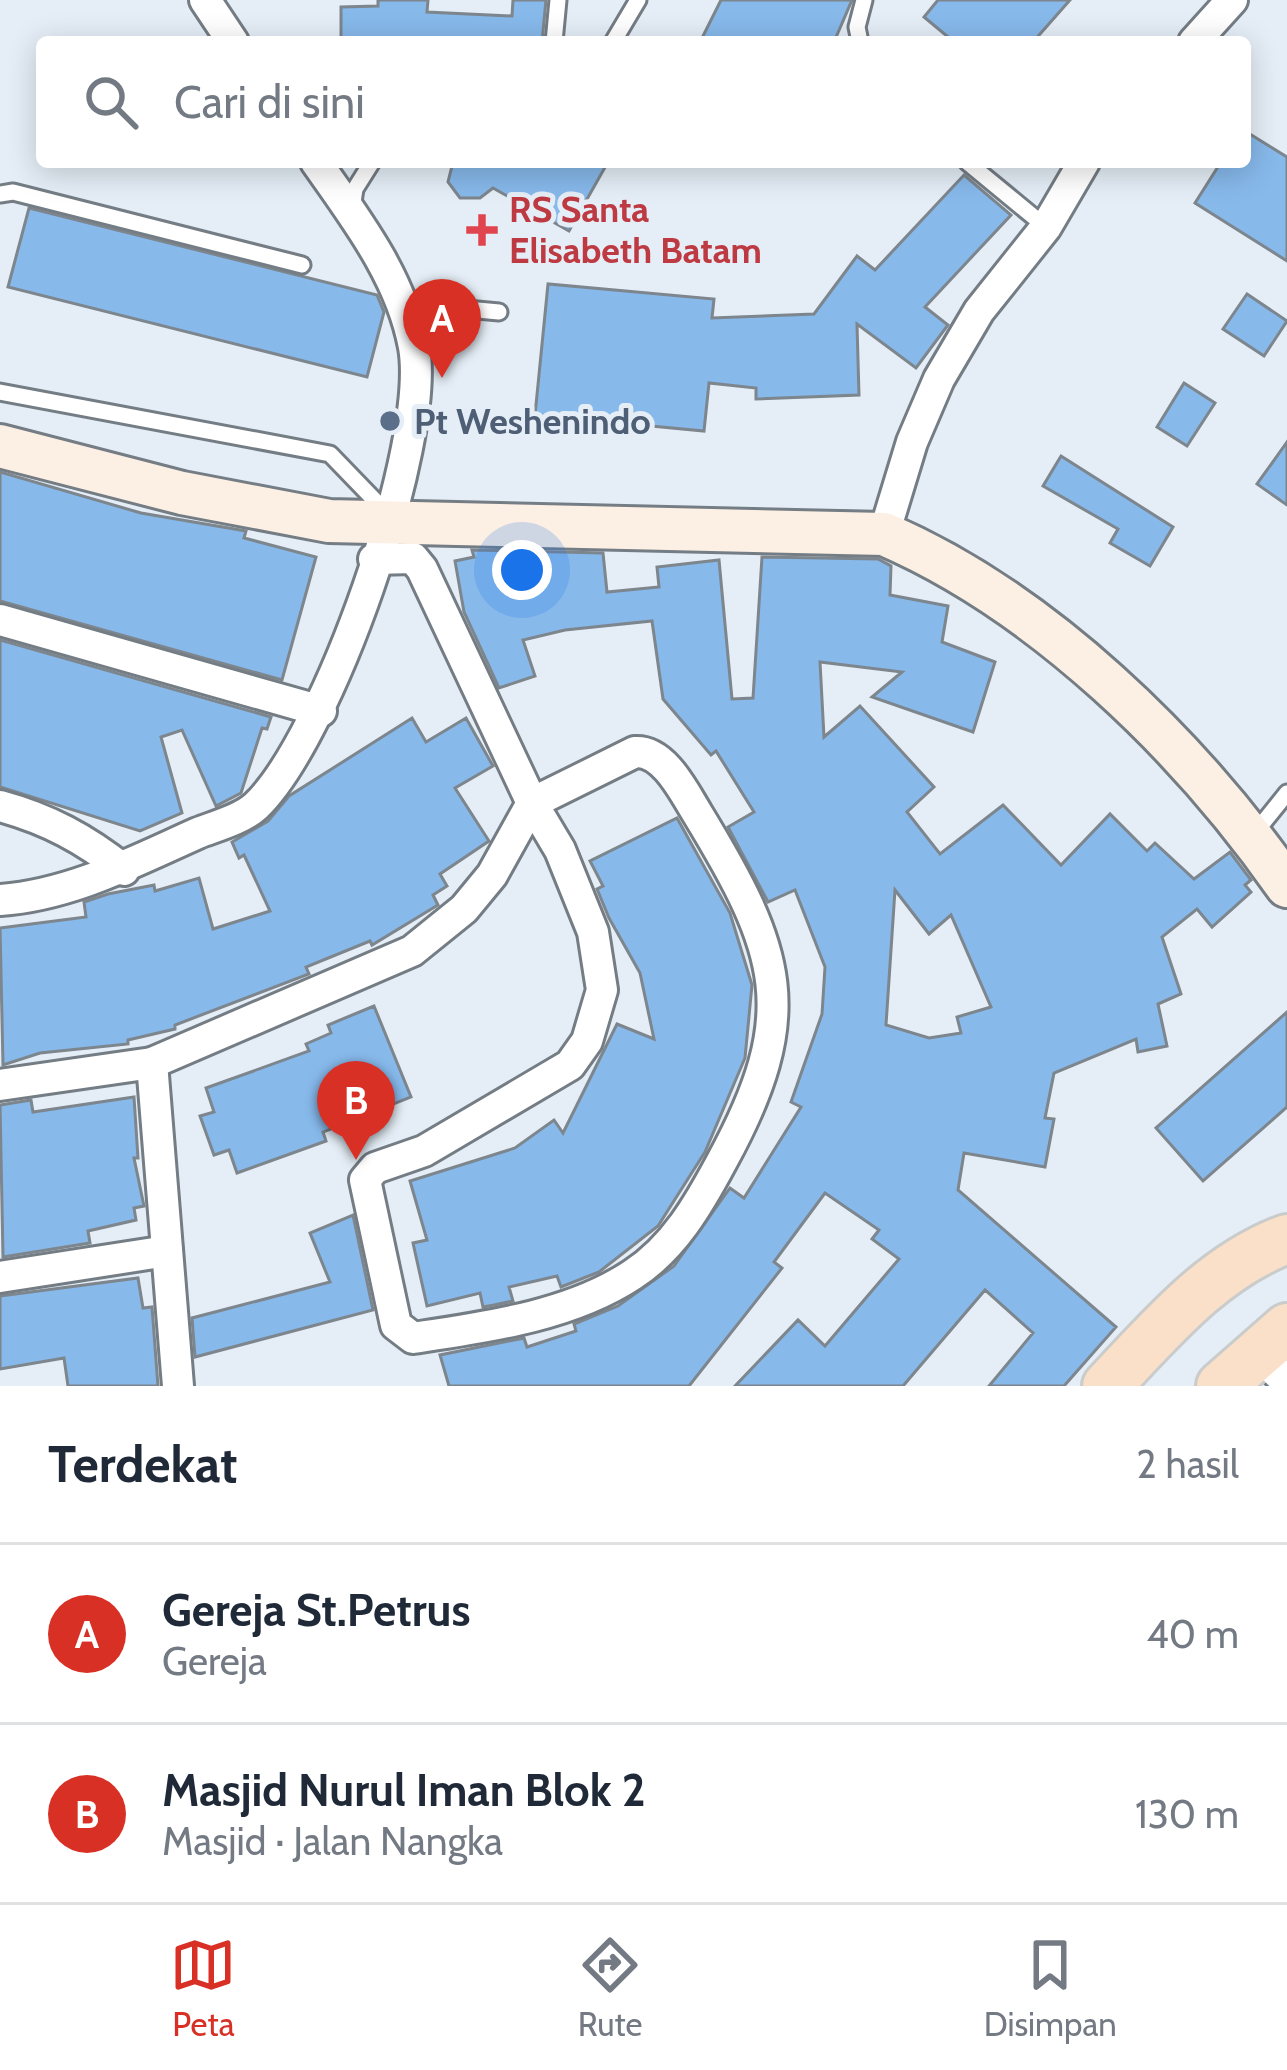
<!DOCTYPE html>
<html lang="id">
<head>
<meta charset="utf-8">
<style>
	body { margin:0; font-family:Cabin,sans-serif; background:#f6f6f7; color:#1f2937 }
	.you { position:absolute; left:522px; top:570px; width:42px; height:42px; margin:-30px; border:9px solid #fff; border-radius:50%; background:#1a73e8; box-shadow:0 0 0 18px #1a73e833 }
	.badge { display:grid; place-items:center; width:78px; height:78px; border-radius:50%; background:#d93025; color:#fff; font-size:39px; font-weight:700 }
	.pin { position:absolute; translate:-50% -99px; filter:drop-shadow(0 3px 6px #0008) }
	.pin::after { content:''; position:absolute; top:63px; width:42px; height:36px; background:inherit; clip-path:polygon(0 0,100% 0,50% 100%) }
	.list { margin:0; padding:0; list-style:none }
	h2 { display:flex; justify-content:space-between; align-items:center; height:156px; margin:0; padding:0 48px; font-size:51px }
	h2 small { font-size:39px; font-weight:400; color:#747a83 }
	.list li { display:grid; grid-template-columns:78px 1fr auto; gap:36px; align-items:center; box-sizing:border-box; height:180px; padding:0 48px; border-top:3px solid #e0e1e3 }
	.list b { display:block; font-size:45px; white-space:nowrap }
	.list p { margin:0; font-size:39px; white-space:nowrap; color:#747a83 }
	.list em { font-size:39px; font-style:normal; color:#747a83 }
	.icon { flex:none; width:66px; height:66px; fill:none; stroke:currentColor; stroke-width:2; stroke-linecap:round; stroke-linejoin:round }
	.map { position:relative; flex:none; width:1287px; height:1386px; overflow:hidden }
	.search { position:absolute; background:#fff; box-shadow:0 6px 30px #0003; left:36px; right:36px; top:36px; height:132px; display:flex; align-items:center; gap:30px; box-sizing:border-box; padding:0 42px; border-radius:12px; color:#747a83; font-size:45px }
	.sheet { height:516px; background:#fff }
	nav { display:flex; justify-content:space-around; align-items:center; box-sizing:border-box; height:168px; border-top:3px solid #e0e1e3; background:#fff; font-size:33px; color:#747a83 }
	nav a { display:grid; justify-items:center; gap:6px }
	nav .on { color:#d93025 }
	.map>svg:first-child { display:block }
</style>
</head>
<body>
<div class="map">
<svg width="1287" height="1386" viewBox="0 0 1287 1386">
	<rect width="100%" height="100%" fill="#e5eef7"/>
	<g fill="#87b9eb" stroke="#7d858d" stroke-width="3" fill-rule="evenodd">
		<path d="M378 0H428L427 12 512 16 513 0H546L542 42H341V7L378 6Z"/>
		<path d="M721 0H852L834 42H700Z"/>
		<path d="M938 0H1070L1033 42H954L924 17Z"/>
		<path d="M1245 131 1287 157V261L1195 203 1221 162H1245Z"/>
		<path d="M453 162H608L569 231 493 188 480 198H460L448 182Z"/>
		<path d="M964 175 1011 215 925 307 948 325 916 368 857 324 859 395 756 399V388L709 383 704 431 535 415 548 284 714 299 712 318 814 314 857 256 875 270Z"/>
		<path d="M29 208 377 295 384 312 367 377 8 287Z"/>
		<path d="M1247 294 1287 321 1264 356 1223 329Z"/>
		<path d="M1184 383 1215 403 1187 446 1157 427Z"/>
		<path d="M1287 442V505L1257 484Z"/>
		<path d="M1061 456 1173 527 1150 566 1110 543 1118 529 1043 486Z"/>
		<path d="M0 472 141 513 246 531 244 538 316 557 282 680 0 601Z"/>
		<path d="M472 550 603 553 607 592 659 587 657 567 719 560 732 699 753 698 762 557 878 559 891 566 890 595 948 606 942 642 995 662 973 732 872 697 902 672 820 662 824 737 860 706 934 787 907 812 940 854 1003 805 1061 865 1110 814 1147 851 1155 843 1194 879 1230 852 1251 880 1245 885 1251 892 1212 927 1197 909 1162 937 1181 994 1158 1004 1167 1046 1138 1052 1136 1039 1054 1073 1045 1118 1054 1119 1045 1167 964 1153 958 1190 1116 1327 1064 1386H989L1033 1333 985 1290 903 1386H735L798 1320 825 1346 899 1259 872 1239 879 1230 825 1193 774 1262 782 1268 689 1386H449L440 1355 524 1338 527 1347 576 1331 574 1324 618 1306 674 1266 730 1188 744 1198 801 1107 791 1102 822 1014 825 967 795 890 768 902 728 827 754 812 716 751 711 755 663 699 652 621 565 630 523 640 535 676 499 688 464 612 455 561 474 557ZM895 890 929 934 951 915 991 1007 957 1017 961 1033 929 1038 886 1025Z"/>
		<path d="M0 640 271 717 267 729 262 728 241 793 216 806 182 730 161 737 182 813 140 831 0 787Z"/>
		<path d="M412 718 426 742 466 718 493 766 455 788 489 841 440 874 447 886 433 895 438 905 372 945 370 941 306 967 309 974 175 1025V1029L128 1040V1044L40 1053 3 1065 0 928 86 917 84 902 108 894 154 885 155 891 199 878 213 929 270 911 244 855 239 858 232 842 268 821 289 796Z"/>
		<path d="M677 818 730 913 752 985 745 1058 705 1152 658 1226 599 1272 561 1287 557 1276 509 1287 513 1301 494 1305 483 1307 480 1293 427 1306 413 1243 427 1240 410 1181 515 1148 554 1120 563 1133 617 1024 654 1039 640 973 609 918 597 889 603 886 590 861Z"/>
		<path d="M374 1006 411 1097 323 1132 326 1141 237 1173 229 1150 214 1155 200 1116 214 1112 206 1088 309 1051 306 1044 331 1033 328 1025Z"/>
		<path d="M1287 1012V1107L1203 1181 1156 1128Z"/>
		<path d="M134 1097 138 1158H134L144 1206 134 1208 136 1220 88 1231 90 1243 3 1257 0 1105 31 1100 33 1112Z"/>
		<path d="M353 1215 373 1310 195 1357 192 1318 330 1282 310 1233Z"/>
		<path d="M138 1278 143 1308 152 1307 158 1386H68L64 1358 0 1369V1296Z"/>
	</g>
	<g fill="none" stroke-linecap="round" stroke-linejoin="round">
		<g stroke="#747c84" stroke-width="21">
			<g id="lane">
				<path d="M554 42 558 0"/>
				<path d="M613 42 638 0"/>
				<path d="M860 42 857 27 864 0"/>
				<path d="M967 162 1046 227"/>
				<path d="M0 194 13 192 302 265"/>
				<path d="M352 209 355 189 372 162"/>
				<path d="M402 303 499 312"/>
				<path d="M0 392 330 454 386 512"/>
				<path d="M1254 834 1287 793"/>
			</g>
		</g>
		<g stroke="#747c84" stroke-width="36">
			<g id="street">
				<path d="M205 0 233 42"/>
				<path d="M1194 42 1232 0"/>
				<path d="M884 534 912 442 939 379 979 311 1046 227 1084 162"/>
				<path d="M374 559 413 558 422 569 532 803 560 850 593 932 602 990 587 1041 570 1065 424 1151 375 1168 365 1180 396 1325 413 1338C486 1327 570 1316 632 1275 674 1248 699 1204 722 1161 803 1013 781 951 697 813 684 792 664 750 635 752L532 803"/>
				<path d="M0 620 321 711"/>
				<path d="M0 806C48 819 85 839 124 870"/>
				<path d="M0 900C71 895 135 861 198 833 216 826 242 819 256 806 328 737 431 444 414 347 401 277 356 219 316 162"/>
				<path d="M152 1063 178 1386"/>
				<path d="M0 1085 152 1063 412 951 464 909 492 875 532 803"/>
				<path d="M0 1277 167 1251"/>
				<path d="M1257 1351 1287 1383"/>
			</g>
		</g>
		<g stroke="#747c84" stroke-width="48">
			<path id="secondary" d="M0 446 182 493 329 521 884 534C1042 602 1189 746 1287 886"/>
		</g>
		<g stroke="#cacbcb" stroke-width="54">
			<g id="primary">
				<path d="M1107 1386C1161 1329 1212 1267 1287 1239"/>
				<path d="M1221 1386 1287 1328"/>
			</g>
		</g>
		<use href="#lane" stroke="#fff" stroke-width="15"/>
		<use href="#street" stroke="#fff" stroke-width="30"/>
		<use href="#secondary" stroke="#fcefe4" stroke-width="42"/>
		<use href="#primary" stroke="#fae0c8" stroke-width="48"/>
	</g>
	<path fill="#e0444e" stroke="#e5eef7" stroke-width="4.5" d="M476 212h12v12h12v12h-12v12h-12v-12h-12v-12h12z"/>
	<circle fill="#5c6f8a" stroke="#e5eef7" stroke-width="4.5" cx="390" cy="421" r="12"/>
	<g text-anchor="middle" stroke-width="10" stroke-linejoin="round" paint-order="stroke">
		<g font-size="36" font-weight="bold" fill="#be3a42" stroke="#e5eef7" text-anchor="start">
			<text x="509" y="222">RS Santa<tspan x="509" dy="41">Elisabeth Batam</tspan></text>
		</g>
		<g font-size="36" font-weight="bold" fill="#4e5e75" stroke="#e5eef7" text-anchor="start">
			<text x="414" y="434">Pt Weshenindo</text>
		</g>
	</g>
</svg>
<div class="you"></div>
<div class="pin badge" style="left:442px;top:378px">A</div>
<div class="pin badge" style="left:356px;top:1160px">B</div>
<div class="search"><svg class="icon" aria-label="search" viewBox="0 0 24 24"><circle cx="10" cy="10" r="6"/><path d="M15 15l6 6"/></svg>Cari di sini</div>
</div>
<section class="sheet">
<h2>Terdekat<small>2 hasil</small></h2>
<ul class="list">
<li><span class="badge">A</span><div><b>Gereja St.Petrus</b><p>Gereja</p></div><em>40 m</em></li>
<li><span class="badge">B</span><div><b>Masjid Nurul Iman Blok 2</b><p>Masjid · Jalan Nangka</p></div><em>130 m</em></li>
</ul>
</section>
<nav>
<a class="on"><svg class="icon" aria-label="map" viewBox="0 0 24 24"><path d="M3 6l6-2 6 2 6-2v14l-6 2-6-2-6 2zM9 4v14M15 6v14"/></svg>Peta</a>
<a><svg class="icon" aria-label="directions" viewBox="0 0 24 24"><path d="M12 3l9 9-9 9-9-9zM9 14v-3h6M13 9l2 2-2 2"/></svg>Rute</a>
<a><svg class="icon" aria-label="saved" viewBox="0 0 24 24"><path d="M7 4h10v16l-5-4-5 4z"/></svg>Disimpan</a>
</nav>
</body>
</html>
